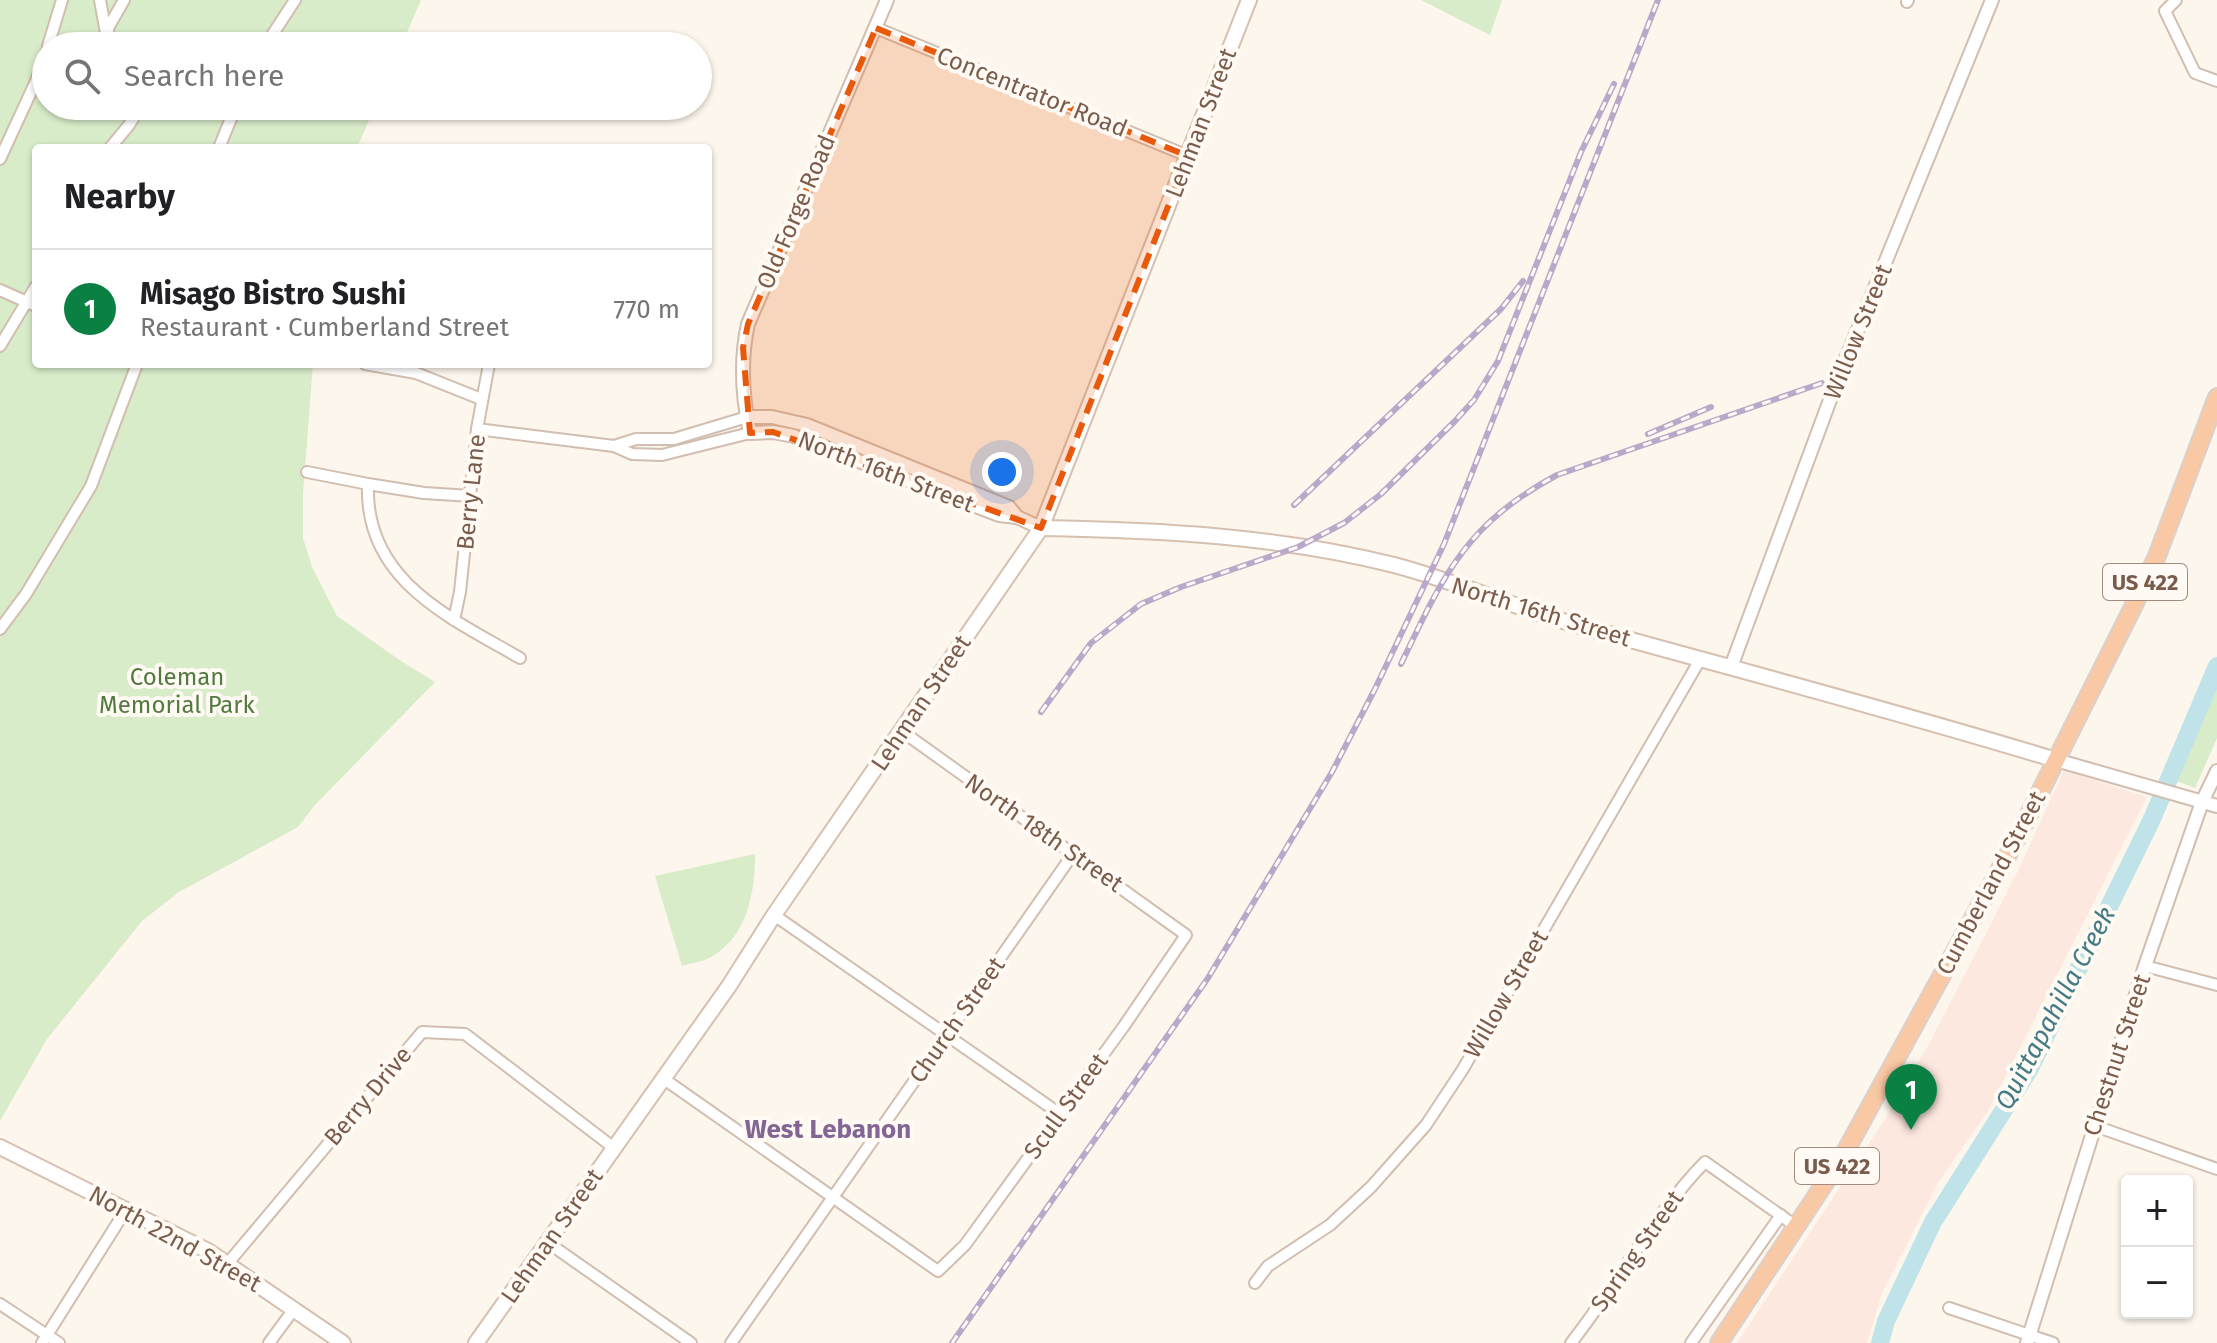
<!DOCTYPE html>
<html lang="en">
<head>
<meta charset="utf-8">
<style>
	body { margin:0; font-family:"Fira Sans",sans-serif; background:#f6f6f6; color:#202124 }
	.controls { position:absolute; right:24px; bottom:24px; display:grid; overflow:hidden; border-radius:8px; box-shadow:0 2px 6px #0004 }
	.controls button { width:72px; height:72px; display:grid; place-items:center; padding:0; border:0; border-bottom:2px solid #e0e0e0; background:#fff; color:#202124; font:40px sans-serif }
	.you { position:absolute; left:1002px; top:472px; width:28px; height:28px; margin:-20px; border:6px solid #fff; border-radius:50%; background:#1a73e8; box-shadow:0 0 0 12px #1a73e833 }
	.badge { display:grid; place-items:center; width:52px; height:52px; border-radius:50%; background:#0b8043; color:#fff; font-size:26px; font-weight:700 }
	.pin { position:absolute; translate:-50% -66px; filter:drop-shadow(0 2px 4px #0008) }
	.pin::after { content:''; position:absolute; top:42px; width:28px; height:24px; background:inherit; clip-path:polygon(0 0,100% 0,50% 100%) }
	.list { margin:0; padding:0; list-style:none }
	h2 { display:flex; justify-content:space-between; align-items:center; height:104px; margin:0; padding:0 32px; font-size:34px }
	h2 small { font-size:26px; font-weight:400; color:#757577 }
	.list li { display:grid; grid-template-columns:52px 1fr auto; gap:24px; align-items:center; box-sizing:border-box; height:120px; padding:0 32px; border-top:2px solid #e0e0e0 }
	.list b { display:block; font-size:30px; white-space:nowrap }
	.list p { margin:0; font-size:26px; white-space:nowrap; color:#757577 }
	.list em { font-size:26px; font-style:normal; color:#757577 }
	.icon { flex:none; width:44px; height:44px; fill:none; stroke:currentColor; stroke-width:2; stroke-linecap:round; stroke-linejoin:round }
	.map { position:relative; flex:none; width:2217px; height:1343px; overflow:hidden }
	.search { position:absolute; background:#fff; box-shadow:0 2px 6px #0004; left:32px; top:32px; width:680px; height:88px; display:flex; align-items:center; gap:20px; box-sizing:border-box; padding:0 28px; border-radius:44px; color:#757577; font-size:30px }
	.panel { position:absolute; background:#fff; box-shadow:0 2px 6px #0004; left:32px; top:144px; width:680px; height:224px; border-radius:8px }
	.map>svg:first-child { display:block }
</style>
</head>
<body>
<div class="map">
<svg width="2217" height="1343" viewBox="0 0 2217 1343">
	<rect width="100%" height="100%" fill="#fdf6ec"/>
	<path fill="#fde8e0" d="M2064 770 2147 797 1988 1111 1939 1181 1882 1293 1867 1343H1737L1884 1121 1929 1044 2018 871Z"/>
	<g fill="#d8ecc9">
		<path d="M0 0H421L401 46H46V106H375L357 148H36V364H313L303 494V538L312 567 337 616 401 661 435 682 315 805 298 827 179 892 142 921 47 1039 0 1121Z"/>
		<path d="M1421 0H1502L1490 35Z"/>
		<path d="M2217 683V738L2195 788 2174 780Z"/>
		<path d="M755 854C755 892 748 934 713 956 704 962 691 963 682 966L655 876Z"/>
	</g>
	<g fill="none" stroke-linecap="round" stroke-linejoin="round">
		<path stroke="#bfe3e8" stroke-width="18" d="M1880 1343 1886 1321 1933 1222 2029 1070 2152 819 2217 666"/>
		<g stroke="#d1beb0" stroke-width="14">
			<g id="minor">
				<path d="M100 0 106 33"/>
				<path d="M2176 0 2165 11 2195 73 2217 81"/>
				<path d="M1907 2 1908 0"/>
				<path d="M876 28 1188 156"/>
				<path d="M48 46 62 0"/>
				<path d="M108 46V28L124 0"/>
				<path d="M265 46 295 0"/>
				<path d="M110 148 129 125 141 106"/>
				<path d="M219 148 236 106"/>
				<path d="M0 159 36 81 46 53"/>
				<path d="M0 290 36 306"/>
				<path d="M0 346 36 286"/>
				<path d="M365 364 416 373 481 399"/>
				<path d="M477 429 614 446 632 454 662 455 750 433"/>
				<path d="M614 446 636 439H674L747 417"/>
				<path d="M307 472 368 484"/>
				<path d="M471 496 424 493 368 484C364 580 449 617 520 658"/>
				<path d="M454 620 460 592 477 429 489 364"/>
				<path d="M0 629 26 594 91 486 137 364"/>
				<path d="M774 915 1060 1114"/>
				<path d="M2145 966 2217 985"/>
				<path d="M664 1079 938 1271 965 1245 1124 1026 1186 935 903 732"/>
				<path d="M2095 1126 2217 1169"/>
				<path d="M547 1242 691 1343"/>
				<path d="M228 1263 422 1032 465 1034 614 1148"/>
				<path d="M1255 1283 1268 1266 1330 1225 1371 1187 1426 1125 1463 1069 1701 658"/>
				<path d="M0 1304 59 1343"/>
				<path d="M1949 1308 2053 1343"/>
				<path d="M42 1343 127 1208"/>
				<path d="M269 1343 294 1309"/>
				<path d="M731 1343 1073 854"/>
				<path d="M1571 1343C1617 1285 1654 1214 1705 1162L1797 1227"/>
				<path d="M1691 1343 1781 1215"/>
			</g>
		</g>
		<g stroke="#d1beb0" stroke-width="16">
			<g id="tertiary">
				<path d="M887 0 748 324C740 360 742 396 750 433L773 432 794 436 999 515 1017 517 1041 528"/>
				<path d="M747 417H772L807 425 1009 507 1017 517"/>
				<path d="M1731 667 1837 381 1992 0"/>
				<path d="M2056 760 2217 806"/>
				<path d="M2027 1343 2145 966 2202 802 2217 771"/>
			</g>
		</g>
		<g stroke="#d6c0b0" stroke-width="18">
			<g id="secondary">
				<path d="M1041 528C1159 530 1279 536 1394 565 1455 581 1513 607 1573 624 1734 669 1896 711 2056 760"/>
				<path d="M0 1147 208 1251 343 1343"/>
				<path d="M476 1343 729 986 774 915 1041 528 1249 0"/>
			</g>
		</g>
		<g stroke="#dad1cd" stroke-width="20">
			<path id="trunk" d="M1719 1343 1844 1154 2017 838 2133 607 2157 556 2217 397"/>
		</g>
		<use href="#minor" stroke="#fff" stroke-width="10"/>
		<use href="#tertiary" stroke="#fff" stroke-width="12"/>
		<use href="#secondary" stroke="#fff" stroke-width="14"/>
		<use href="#trunk" stroke="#f9c8a4" stroke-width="16"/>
		<g stroke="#b9a8c9" stroke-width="6">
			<g id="rail">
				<path d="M1648 434 1711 407"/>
				<path d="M1294 505 1501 309 1523 281"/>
				<path d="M1401 664C1444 574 1466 524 1557 475L1822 383"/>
				<path d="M1041 712 1091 643 1141 604 1181 587 1298 547 1344 523 1381 494 1455 421 1474 400 1498 361 1581 152 1614 84"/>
				<path d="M952 1343 1208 978 1332 772 1375 689 1444 544 1658 0"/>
			</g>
		</g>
		<use href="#rail" stroke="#fffaf3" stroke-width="3" stroke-dasharray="9" stroke-linecap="butt"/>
	</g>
	<path fill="#e8590c" fill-opacity="0.2" stroke="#e8590c" stroke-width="6" stroke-dasharray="16 10" stroke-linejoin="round" d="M876 28 1188 156 1041 528 773 432 750 433 743 348 748 324Z"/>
	<g text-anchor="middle" stroke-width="8" stroke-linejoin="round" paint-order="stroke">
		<g fill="#fffaf3" stroke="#a28b7f" stroke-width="2">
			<rect x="2103" y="564" width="84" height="36" rx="6"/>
			<rect x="1795" y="1148" width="84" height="36" rx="6"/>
		</g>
		<g font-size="22" font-weight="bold" fill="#7a5c4d">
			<text x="2145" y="590">US 422</text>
			<text x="1837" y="1174">US 422</text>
		</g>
		<g font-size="24" fill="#7a5c4d" stroke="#fffaf3">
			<text transform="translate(1032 92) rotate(22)" y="8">Concentrator Road</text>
			<text transform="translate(1201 123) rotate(-69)" y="8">Lehman Street</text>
			<text transform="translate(796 212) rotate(-67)" y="8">Old Forge Road</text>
			<text transform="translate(1858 332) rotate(-68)" y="8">Willow Street</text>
			<text transform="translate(886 472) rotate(21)" y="8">North 16th Street</text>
			<text transform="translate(471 492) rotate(-84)" y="8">Berry Lane</text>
			<text transform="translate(1541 612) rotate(17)" y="8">North 16th Street</text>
			<text transform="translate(921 703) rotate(-56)" y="8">Lehman Street</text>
			<text transform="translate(1044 833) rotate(35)" y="8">North 18th Street</text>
			<text transform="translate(1991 883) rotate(-62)" y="8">Cumberland Street</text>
			<text transform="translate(1506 994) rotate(-60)" y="8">Willow Street</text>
			<text transform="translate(957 1020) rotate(-55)" y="8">Church Street</text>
			<text transform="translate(2117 1055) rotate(-72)" y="8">Chestnut Street</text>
			<text transform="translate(368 1096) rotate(-50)" y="8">Berry Drive</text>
			<text transform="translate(1066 1106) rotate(-54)" y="8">Scull Street</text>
			<text transform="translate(552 1236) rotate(-55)" y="8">Lehman Street</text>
			<text transform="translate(175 1239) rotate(29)" y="8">North 22nd Street</text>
			<text transform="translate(1637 1251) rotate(-55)" y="8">Spring Street</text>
		</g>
		<g font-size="24" fill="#537a41" stroke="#fffaf3">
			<text x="177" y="685">Coleman<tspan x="177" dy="28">Memorial Park</tspan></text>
		</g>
		<g font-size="26" font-style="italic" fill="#437c86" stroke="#fffaf3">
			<text transform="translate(2055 1008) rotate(-62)" y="9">Quittapahilla Creek</text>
		</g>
		<g font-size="26" font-weight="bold" fill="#846695" stroke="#fffaf3">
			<text x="828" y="1138">West Lebanon</text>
		</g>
	</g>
</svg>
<div class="controls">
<button>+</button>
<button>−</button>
</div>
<div class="you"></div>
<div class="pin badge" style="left:1911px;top:1130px">1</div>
<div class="search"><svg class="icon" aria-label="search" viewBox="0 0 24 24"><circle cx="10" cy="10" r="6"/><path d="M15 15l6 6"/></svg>Search here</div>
<section class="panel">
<h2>Nearby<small></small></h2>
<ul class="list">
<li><span class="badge">1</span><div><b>Misago Bistro Sushi</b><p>Restaurant · Cumberland Street</p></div><em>770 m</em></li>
</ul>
</section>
</div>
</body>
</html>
